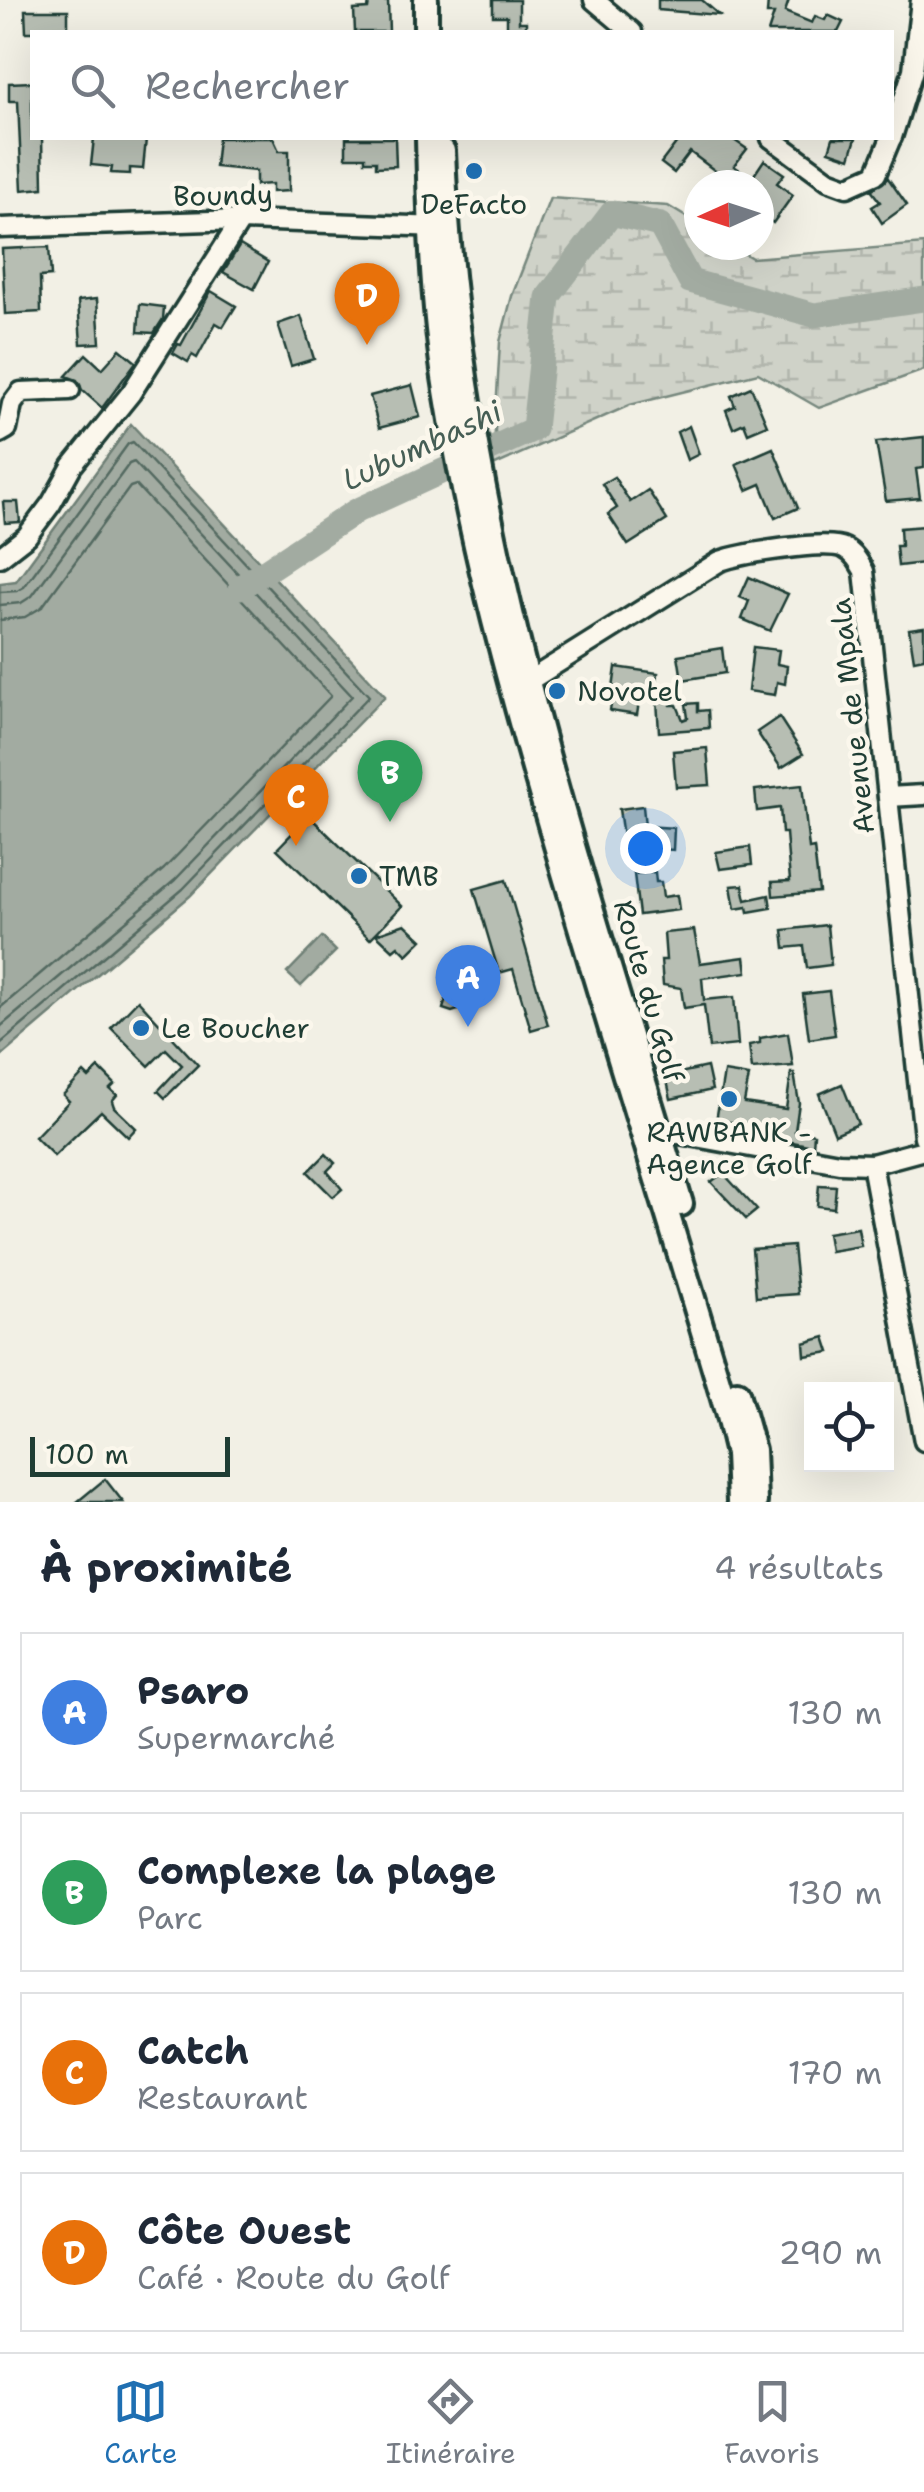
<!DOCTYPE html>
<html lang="fr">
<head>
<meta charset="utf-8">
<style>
	body { margin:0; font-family:"Shantell Sans",sans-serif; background:#f6f6f7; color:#1f2937 }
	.controls { position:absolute; right:30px; bottom:30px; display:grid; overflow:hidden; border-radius:0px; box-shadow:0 10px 40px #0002 }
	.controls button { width:90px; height:90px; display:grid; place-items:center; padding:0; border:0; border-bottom:2px solid #e0e1e3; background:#fff; color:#1f2937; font:50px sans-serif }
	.compass { position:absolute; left:684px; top:170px; width:90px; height:90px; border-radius:50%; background:#fff; box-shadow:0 10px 40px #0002; rotate:267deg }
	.scale { position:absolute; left:30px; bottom:25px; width:200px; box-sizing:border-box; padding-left:10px; border:5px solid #1f3d34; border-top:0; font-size:28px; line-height:35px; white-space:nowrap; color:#1f3d34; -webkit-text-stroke:8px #fbf7ec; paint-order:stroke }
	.you { position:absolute; left:645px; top:848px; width:35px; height:35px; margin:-25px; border:8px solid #fff; border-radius:50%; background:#1a73e8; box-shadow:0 0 0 15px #1a73e833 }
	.badge { display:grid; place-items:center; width:65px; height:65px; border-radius:50%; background:#1f6fb2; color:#fff; font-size:32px; font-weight:700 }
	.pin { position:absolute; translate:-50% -82px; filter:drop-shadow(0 2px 5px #0008) }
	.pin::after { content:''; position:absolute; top:52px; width:35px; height:30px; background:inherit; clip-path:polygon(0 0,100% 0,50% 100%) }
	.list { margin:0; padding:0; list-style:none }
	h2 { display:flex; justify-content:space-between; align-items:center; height:130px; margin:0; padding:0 40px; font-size:42px }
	h2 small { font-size:32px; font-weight:400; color:#747a83 }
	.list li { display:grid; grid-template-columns:65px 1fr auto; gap:30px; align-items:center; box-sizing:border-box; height:160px; margin:0 20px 20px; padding:0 20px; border:2px solid #e0e1e3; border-radius:0px }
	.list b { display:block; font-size:38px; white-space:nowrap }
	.list p { margin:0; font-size:32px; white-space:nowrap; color:#747a83 }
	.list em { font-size:32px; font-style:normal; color:#747a83 }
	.icon { flex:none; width:55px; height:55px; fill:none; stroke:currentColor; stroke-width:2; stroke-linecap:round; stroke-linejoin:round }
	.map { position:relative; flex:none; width:924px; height:1502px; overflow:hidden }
	.search { position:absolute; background:#fff; box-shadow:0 10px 40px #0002; left:30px; right:30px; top:30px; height:110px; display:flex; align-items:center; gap:25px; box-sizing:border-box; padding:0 35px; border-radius:0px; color:#747a83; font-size:38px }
	.sheet { height:850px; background:#fff }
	nav { display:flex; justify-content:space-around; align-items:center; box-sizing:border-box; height:140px; border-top:2px solid #e0e1e3; background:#fff; font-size:28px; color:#747a83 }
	nav a { display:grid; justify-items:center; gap:5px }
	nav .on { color:#1f6fb2 }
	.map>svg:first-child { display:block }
</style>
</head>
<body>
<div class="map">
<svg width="924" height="1502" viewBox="0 0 924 1502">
	<defs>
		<pattern id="wetland-marsh" width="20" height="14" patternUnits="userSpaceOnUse" patternTransform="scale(2.5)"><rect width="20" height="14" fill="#cfd2c8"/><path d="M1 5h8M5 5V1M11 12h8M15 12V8" fill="none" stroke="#b1b5ac"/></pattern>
	</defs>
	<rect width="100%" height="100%" fill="#f2f0e5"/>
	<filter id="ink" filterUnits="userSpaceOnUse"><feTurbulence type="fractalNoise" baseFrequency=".01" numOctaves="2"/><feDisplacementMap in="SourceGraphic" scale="20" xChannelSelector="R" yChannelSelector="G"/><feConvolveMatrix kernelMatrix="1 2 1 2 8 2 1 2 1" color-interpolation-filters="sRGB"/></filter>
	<g filter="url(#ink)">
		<path fill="url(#wetland-marsh)" stroke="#77887e" stroke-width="2.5" d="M550 198 668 206 699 225V245H730L752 258 924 244V370L819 408 758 373 630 405 493 466 500 342 512 296Z"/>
		<g fill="#a2aba1" stroke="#6e7f75" stroke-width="2.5">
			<path d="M131 424 385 696 190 896 0 1057V583L16 581Z"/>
			<path d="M322 937 336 951 301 986 287 973Z"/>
		</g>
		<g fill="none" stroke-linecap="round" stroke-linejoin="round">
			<g stroke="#536960" stroke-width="2.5">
				<path d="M0 592 17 591 24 587 128 444 133 442 369 696 183 889 0 1044"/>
				<path d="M0 605 21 603 32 596 129 464 134 462 352 696 175 880 0 1027"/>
				<path d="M0 620 25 617 42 607 130 487 136 485 331 696 164 869 0 1008"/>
			</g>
			<path stroke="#a2aba1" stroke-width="25" d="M241 587 356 511 534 429 548 297 612 213 660 225 690 281 814 315 924 299"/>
		</g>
		<g fill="#b7beb3" stroke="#1f3d34" stroke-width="2.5">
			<path d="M493 0H519V22H526V32H507V16H493Z"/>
			<path d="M658 0H702L719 15 658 10Z"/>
			<path d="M768 0H789L785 12 812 23 815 16 825 20 828 15 843 22 838 32H768L774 14H767Z"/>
			<path d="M388 1 389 32H355L354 10 368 9 369 2Z"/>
			<path d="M25 10H68V32H26Z"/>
			<path d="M32 82V138H42L43 188 22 190 18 101H9V83Z"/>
			<path d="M94 138 146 139 143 169 130 168V174L111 173 112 167 91 165Z"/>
			<path d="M218 138H273L279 151H289V191L272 192V184L256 185V171L215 167Z"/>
			<path d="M346 138H395L396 166 376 167V161H365V157H346Z"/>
			<path d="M680 138H731L747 149 734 166 752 178 764 160 784 174 777 183 793 195 773 223 759 213V185H734L690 152 674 173 661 163Z"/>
			<path d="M833 138H856L850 158 829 151Z"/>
			<path d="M888 178 907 205 882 223 872 207 880 202 871 190Z"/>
			<path d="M240 245 268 262 254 289 223 272Z"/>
			<path d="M49 247 51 276 40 277 41 312 5 314 2 249Z"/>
			<path d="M211 291 236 306 223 327 216 323 197 358 192 355 188 362 173 353 178 344 181 345Z"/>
			<path d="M97 299 100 343 81 344 78 301Z"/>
			<path d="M140 304 164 307 163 319 154 333 138 332Z"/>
			<path d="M301 316 314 359 291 366 278 324Z"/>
			<path d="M120 349 136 362 102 408 82 390 77 380 66 376 86 354 102 369Z"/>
			<path d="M412 385 420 417 379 428 370 396Z"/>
			<path d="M751 387 767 425 748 433 744 423 733 428 726 410 735 406 731 396Z"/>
			<path d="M689 426 699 454 687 460 677 432Z"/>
			<path d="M924 437V468L916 469 920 498 886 501 876 442Z"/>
			<path d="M773 448 798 508 775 518 761 484 747 490 736 464Z"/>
			<path d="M614 477 630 502 648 490 667 520 628 545 608 514 617 508 602 484Z"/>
			<path d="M3 502H18L20 522 5 523Z"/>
			<path d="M924 526V563L898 566 896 546H901L900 528Z"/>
			<path d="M749 577 788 594 770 631 742 619 749 601 740 597Z"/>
			<path d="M924 627V658L914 660 909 629Z"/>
			<path d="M753 647 779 650 777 664 787 666 785 684 777 682 775 695 748 691Z"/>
			<path d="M722 648 725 673 682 680 678 655Z"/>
			<path d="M616 667 658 673 654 698 640 695 637 715 610 711Z"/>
			<path d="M670 698 671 705H677L683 720 688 718 686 704 698 703V711L708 710 709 728 659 732 657 700Z"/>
			<path d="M779 717 803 754 781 768 757 732Z"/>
			<path d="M707 748 710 785 676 787 673 751Z"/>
			<path d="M802 785 809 849 814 848 819 892 773 896 772 882 790 881 786 833H782L780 808 757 811 755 790Z"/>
			<path d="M643 806 645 826 674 828 673 850 649 848 625 851 619 809Z"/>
			<path d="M309 816 402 906 370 939 277 849Z"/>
			<path d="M750 847 752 865 720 869 716 852Z"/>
			<path d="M655 872 656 882H661L663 897 677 895 679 910 639 915 634 874Z"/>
			<path d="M506 880 548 1025 531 1030 513 969 499 973 474 889Z"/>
			<path d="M743 885 746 900 769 895 771 908 748 912 747 907 735 909 731 886Z"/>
			<path d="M405 924 422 940 407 955 398 946 393 950 376 934Z"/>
			<path d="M827 925 831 965 807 968 804 946 785 948 783 930Z"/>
			<path d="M694 930 700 963 745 957 747 972 702 978 704 1000 734 997 738 1045 709 1048 704 1005 684 1008 681 988 663 985 661 960H666L664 933Z"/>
			<path d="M473 989 477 1004 452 1012 443 1009 446 999 462 1005 459 994Z"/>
			<path d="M829 991 835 1035 809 1039 803 994Z"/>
			<path d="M138 1000 198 1065 165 1098 158 1091 182 1065 166 1049 149 1066 111 1028Z"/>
			<path d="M788 1033 793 1066 752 1069 749 1045 760 1043V1038Z"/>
			<path d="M707 1067 712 1090 671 1099 666 1076Z"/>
			<path d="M99 1068 115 1084 110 1089 117 1095 112 1101 114 1107 136 1128 128 1137 101 1111 54 1156 35 1137 69 1101 63 1095 84 1073 89 1078Z"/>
			<path d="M724 1072 749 1076 744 1103 786 1109 791 1073H794L799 1103 795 1131 814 1134 813 1146 777 1139 779 1126 716 1121Z"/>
			<path d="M842 1084 858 1124 835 1134 819 1094Z"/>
			<path d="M326 1154 335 1163 327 1171 342 1189 333 1197 308 1172Z"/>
			<path d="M723 1173 757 1210 746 1219 711 1182Z"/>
			<path d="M819 1185 836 1186 834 1208 817 1206Z"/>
			<path d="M858 1228 861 1246 830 1251 827 1233Z"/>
			<path d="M793 1246 798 1294 756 1297 752 1249Z"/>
			<path d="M825 1337 830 1352 805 1356 804 1343Z"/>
			<path d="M105 1479 123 1502H77Z"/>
		</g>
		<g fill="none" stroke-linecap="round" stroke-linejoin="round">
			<g stroke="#1f3d34" stroke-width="25">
				<g id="minor">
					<path d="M594 0 632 32"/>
					<path d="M892 137 913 70 921 0"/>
					<path d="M771 138 828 180 847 187 876 174 891 138"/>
					<path d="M0 228 241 220 441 227"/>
					<path d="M0 433 7 429 12 404 21 392 70 390"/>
					<path d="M0 557 27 536 51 504 72 466 131 393 241 220"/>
					<path d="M519 687 720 561C740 554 827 539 844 548 854 553 859 562 864 571L924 1137"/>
					<path d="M888 797 924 795"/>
					<path d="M650 1137 660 1133 679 1134 839 1163 872 1164 924 1150"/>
					<path d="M872 1164 924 1441"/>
				</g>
			</g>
			<g stroke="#1f3d34" stroke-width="30">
				<g id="major">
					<path d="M426 0V32"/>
					<path d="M428 138C430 228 433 319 449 408 470 537 504 664 540 790 599 998 666 1204 727 1412L737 1454 739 1502"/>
					<path d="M443 151C457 513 578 860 681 1204"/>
					<path d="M737 1393 753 1450 755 1502"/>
				</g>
			</g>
			<use href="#minor" stroke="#fbf7ec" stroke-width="18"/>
			<use href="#major" stroke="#fbf7ec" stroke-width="22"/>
		</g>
	</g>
	<g fill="#1f6fb2" stroke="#fbf7ec" stroke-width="4">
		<circle cx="474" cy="171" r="10"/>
		<circle cx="557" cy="691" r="10"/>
		<circle cx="359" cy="876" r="10"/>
		<circle cx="141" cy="1028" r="10"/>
		<circle cx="729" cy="1099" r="10"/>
	</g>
	<g text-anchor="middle" stroke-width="9" stroke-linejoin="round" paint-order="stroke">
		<g font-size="28" fill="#1f3d34" stroke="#fbf7ec">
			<text transform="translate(223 195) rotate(-1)" y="10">Boundy</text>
			<text transform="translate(852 716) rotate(-96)" y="10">Avenue de Mpala</text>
			<text transform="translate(649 991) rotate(74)" y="10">Route du Golf</text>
		</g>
		<g font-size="28" fill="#1f3d34" stroke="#fbf7ec" text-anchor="start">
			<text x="474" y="214" text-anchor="middle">DeFacto</text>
			<text x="577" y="701">Novotel</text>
			<text x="379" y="886">TMB</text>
			<text x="161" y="1038">Le Boucher</text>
			<text x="729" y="1142" text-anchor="middle">RAWBANK -<tspan x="729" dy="32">Agence Golf</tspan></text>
		</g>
		<g font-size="30" font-style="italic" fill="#465e55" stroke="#fbf7ec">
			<text transform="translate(422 446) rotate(-25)" y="10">Lubumbashi</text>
		</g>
	</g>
</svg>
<div class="controls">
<button><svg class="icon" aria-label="locate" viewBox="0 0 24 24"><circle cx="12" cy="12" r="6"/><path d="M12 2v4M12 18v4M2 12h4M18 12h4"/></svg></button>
</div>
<svg class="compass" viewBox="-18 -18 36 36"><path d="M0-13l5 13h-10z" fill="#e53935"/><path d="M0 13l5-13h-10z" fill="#747a83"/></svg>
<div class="scale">100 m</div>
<div class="you"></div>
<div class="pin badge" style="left:468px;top:1027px;background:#3f7fe0">A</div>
<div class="pin badge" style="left:390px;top:822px;background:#2e9e5b">B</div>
<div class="pin badge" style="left:296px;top:846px;background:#e8710a">C</div>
<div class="pin badge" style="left:367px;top:345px;background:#e8710a">D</div>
<div class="search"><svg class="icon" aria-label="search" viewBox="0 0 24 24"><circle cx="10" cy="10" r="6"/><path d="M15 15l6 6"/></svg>Rechercher</div>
</div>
<section class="sheet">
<h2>À proximité<small>4 résultats</small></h2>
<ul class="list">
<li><span class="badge" style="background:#3f7fe0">A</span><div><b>Psaro</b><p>Supermarché</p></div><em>130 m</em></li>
<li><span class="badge" style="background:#2e9e5b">B</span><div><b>Complexe la plage</b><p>Parc</p></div><em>130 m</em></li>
<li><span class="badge" style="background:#e8710a">C</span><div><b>Catch</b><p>Restaurant</p></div><em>170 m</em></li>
<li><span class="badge" style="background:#e8710a">D</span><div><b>Côte Ouest</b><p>Café · Route du Golf</p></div><em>290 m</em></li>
</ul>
</section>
<nav>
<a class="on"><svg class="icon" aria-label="map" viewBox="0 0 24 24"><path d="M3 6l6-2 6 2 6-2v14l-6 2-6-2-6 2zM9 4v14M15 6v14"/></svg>Carte</a>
<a><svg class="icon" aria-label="directions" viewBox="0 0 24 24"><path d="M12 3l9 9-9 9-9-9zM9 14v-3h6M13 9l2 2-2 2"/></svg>Itinéraire</a>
<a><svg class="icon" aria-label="saved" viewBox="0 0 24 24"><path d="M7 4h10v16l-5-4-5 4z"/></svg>Favoris</a>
</nav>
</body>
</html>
